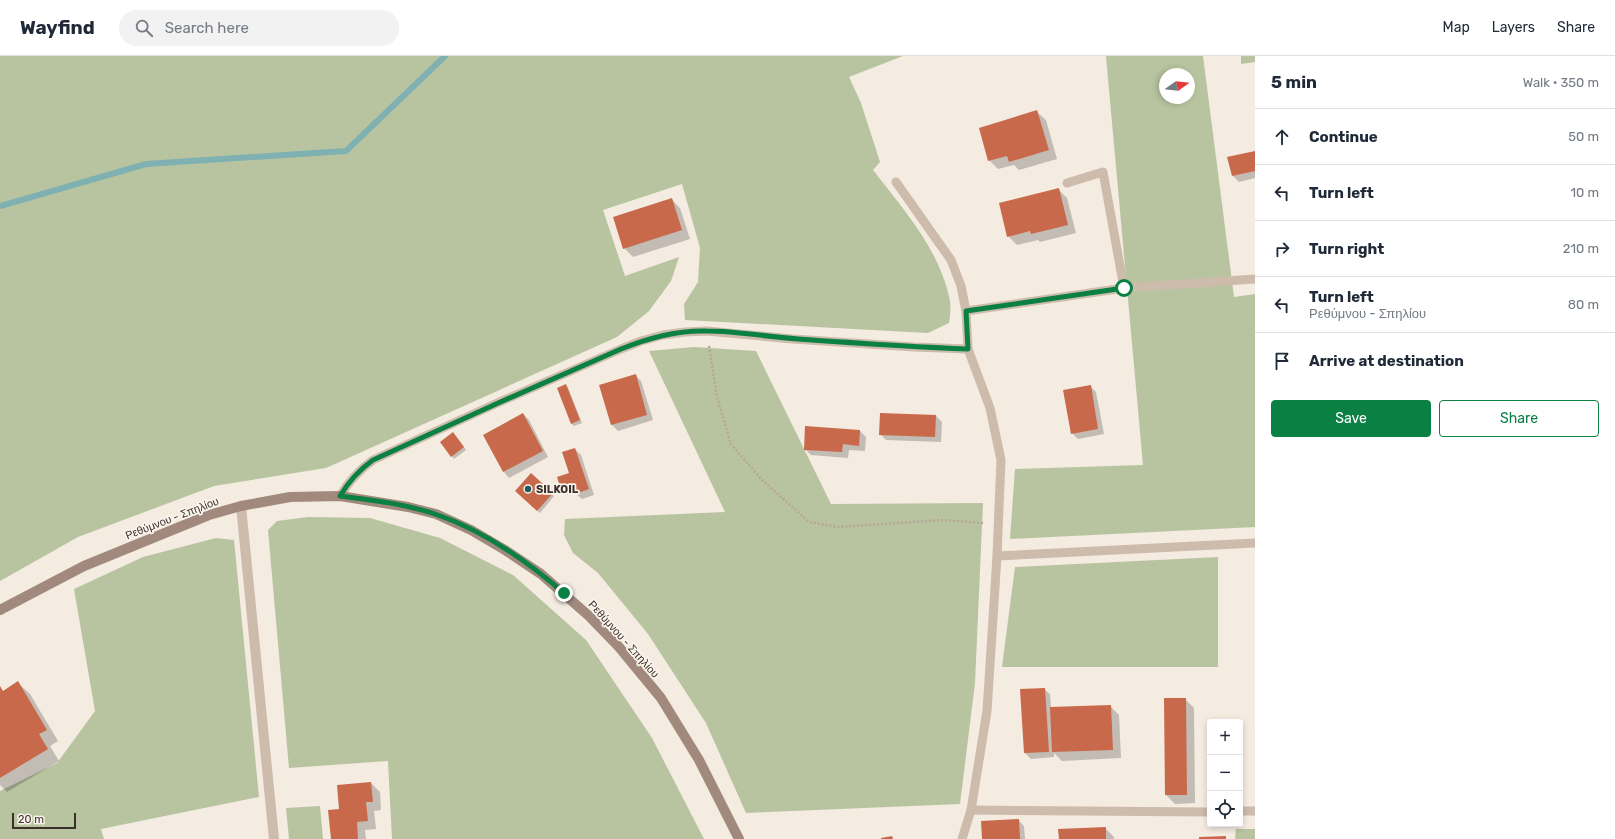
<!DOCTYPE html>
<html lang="en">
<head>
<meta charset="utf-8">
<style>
	body { margin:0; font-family:Rubik,sans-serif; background:#f2f2f3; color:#1f2937 }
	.controls { position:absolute; right:12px; bottom:12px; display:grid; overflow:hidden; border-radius:4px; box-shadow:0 2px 6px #0003 }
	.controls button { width:36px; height:36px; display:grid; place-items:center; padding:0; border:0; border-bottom:1px solid #e0e1e3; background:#fff; color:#1f2937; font:20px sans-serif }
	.compass { position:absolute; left:1159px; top:12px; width:36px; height:36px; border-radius:50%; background:#fff; box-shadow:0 2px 6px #0003; rotate:75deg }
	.scale { position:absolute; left:12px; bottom:10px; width:64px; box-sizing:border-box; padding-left:4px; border:2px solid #3b302b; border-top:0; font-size:11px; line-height:14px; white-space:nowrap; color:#3b302b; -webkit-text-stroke:3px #fbf5ee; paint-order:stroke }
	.stop { position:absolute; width:12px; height:12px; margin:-9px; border:3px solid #0b8043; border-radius:50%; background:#fff }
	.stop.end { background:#0b8043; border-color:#fff; box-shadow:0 1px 4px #0008 }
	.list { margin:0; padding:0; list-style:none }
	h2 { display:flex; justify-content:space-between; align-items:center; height:52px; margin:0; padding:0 16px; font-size:17px }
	h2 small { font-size:13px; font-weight:400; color:#747a83 }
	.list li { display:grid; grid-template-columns:26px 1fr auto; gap:12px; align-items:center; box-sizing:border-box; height:56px; padding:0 16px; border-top:1px solid #e0e1e3 }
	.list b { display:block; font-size:15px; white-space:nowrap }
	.list p { margin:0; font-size:13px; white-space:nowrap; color:#747a83 }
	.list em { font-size:13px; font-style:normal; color:#747a83 }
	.actions { display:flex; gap:8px; padding:12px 16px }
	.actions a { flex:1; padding:9px 0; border:1px solid #0b8043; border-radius:4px; text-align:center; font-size:14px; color:#0b8043 }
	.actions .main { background:#0b8043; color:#fff }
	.icon { flex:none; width:22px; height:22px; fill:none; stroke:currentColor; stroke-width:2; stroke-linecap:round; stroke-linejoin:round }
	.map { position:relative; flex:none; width:1255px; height:783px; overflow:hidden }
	header { display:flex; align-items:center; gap:24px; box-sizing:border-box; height:56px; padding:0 20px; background:#fff; border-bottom:1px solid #e0e1e3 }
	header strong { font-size:19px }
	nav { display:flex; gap:22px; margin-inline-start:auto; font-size:14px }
	.search { width:280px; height:36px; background:#f2f2f3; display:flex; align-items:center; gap:10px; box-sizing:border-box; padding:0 14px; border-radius:22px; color:#747a83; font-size:15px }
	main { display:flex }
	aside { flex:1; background:#fff }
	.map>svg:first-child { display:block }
</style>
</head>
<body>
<header>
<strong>Wayfind</strong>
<div class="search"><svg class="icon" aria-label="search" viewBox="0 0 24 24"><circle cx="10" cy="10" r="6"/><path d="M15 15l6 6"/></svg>Search here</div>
<nav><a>Map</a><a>Layers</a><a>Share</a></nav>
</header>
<main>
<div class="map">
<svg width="1255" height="783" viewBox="0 0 1255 783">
	<rect width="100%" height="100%" fill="#f4ebe1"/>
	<g fill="#b8c4a0" fill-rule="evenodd">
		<path d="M0 0H903L849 21 861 47 880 106 873 114C904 154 940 194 950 245 951 252 950 260 949 267L928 277 685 264 684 248 698 226 700 192 682 128 603 154 625 220 679 201 671 225 649 255 617 281 326 412 214 430 78 481 0 525Z"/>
		<path d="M1106 0H1203L1234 241 1255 238V471L1010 483 1015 413 1143 409ZM1165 18H1189V42H1165Z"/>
		<path d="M1241 0H1255V6L1241 8Z"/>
		<path d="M694 291 756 295 831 448 983 447 975 627 960 748 746 757 706 667 648 578 598 517 573 497 564 479 565 463 725 456 649 295Z"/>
		<path d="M308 461 370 462 440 482 513 519 586 584 652 682 704 783H392L388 705 289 712 268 474 277 465Z"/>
		<path d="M216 482 234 484 259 741 101 773 104 783H0V735L57 707 95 655 74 533 143 501Z"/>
		<path d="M1218 501V611H1002L1015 511Z"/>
		<path d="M320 750 323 783H289L286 752Z"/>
		<path d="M1236 773H1255V783H1235Z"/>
	</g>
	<g fill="#0003" fill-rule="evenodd">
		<path d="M1037 56 1046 64 1057 103 1019 114 1014 109 998 113 989 104Z"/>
		<path d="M1255 96V122L1239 126 1233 120Z"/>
		<path d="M1058 133 1067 142 1076 177 1040 186 1038 184 1017 189 1008 180Z"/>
		<path d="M671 143 680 152 690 183 633 201 624 192Z"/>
		<path d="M635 319 641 325 653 364 618 375 612 369 600 330Z"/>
		<path d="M566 330 568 332 582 367 574 370 571 367Z"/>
		<path d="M1090 330 1096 336 1104 378 1078 383 1072 377Z"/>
		<path d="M523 358 529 364 548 401 509 422 504 416 484 379Z"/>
		<path d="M936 360 942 366 941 386 886 384 880 378Z"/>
		<path d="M806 371 860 375 866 381 865 395 849 394 848 402 811 399 805 393Z"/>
		<path d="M455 380 466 394 454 403 452 400Z"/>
		<path d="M575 393 581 399 594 439 582 443 575 437 568 439 562 433 570 418ZM577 428 578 430 564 434V432Z"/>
		<path d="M531 419 554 440 540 457 516 435Z"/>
		<path d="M18 627 30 638 58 685 50 690 59 705 7 736 0 729V638Z"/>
		<path d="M1044 633 1050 638 1051 652 1110 650 1119 659 1121 702 1062 705 1054 697V701L1031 703 1025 697 1021 634Z"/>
		<path d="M1185 643 1194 652 1195 747 1175 748 1166 739Z"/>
		<path d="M371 727 380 736 381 754 374 755 376 773 365 774 366 783H332L340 754Z"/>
		<path d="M1018 764 1024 770 1025 783H983Z"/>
		<path d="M1105 772 1114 781V783H1060Z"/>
	</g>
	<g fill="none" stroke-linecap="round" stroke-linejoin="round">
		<path stroke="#7fb0b2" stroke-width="6" d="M0 150 146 108 346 95 445 0"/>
	</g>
	<g fill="#c8694b">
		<path d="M1037 54 1049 94 1009 106 1007 100 988 105 979 72Z"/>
		<path d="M1255 95V115L1232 120 1227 101Z"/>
		<path d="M1059 132 1068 169 1031 178 1030 175 1007 181 999 147Z"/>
		<path d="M672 142 682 174 623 193 613 161Z"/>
		<path d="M636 318 647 359 611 369 599 329Z"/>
		<path d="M566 328 580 364 571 368 557 332Z"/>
		<path d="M1091 329 1098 373 1071 378 1063 334Z"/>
		<path d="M523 357 543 395 503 416 483 379Z"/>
		<path d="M880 357 936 359 935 381 879 379Z"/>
		<path d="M805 370 860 374 859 390 843 388 842 396 804 394Z"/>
		<path d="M453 376 464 391 451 401 440 386Z"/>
		<path d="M575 392 589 433 575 438 573 430 561 434 557 421 569 417 562 396Z"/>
		<path d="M531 417 553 437 537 455 515 435Z"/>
		<path d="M18 625 47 674 39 678 48 693 0 722V630L3 635Z"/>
		<path d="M1045 632 1049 696 1024 697 1020 633Z"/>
		<path d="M1164 642H1186L1187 739H1165Z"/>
		<path d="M1111 649 1113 694 1052 696 1050 651Z"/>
		<path d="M371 726 373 746H366L368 765 357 766 358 783H331L328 754 339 753 337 729Z"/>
		<path d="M1019 763 1020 783H982L981 765Z"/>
		<path d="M1106 771V783H1059L1058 773Z"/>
		<path d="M892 780 893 783H881V782Z"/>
		<path d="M1226 780V783H1199V781Z"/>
	</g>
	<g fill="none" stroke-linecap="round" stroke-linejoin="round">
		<path stroke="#b9a596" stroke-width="2.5" stroke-dasharray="2 2" stroke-linecap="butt" d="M709 290 717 341 731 388 761 423 809 466 838 471 943 464 984 467"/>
		<g stroke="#cdbbac" stroke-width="9">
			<path d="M896 126 951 204 961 230 966 255 968 293 990 352 1001 404 997 500 987 655 971 754 962 783"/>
			<path d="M1067 127 1103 116 1124 232"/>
			<path d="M966 255 1124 232 1255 223"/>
			<path d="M340 440C349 425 359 414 373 404L495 348 621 293 641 285 663 279 685 276 707 275 793 283 914 291 968 293"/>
			<path d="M997 500 1255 487"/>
			<path d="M971 754 1210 756"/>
			<path d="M1240 755H1255"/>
		</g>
		<path stroke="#cdbbac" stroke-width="10" d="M241 450 274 783"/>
		<path stroke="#a18a7d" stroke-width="10" d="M0 554 84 510 209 459 241 450 290 441 340 440 408 451 436 458 471 474 505 494 541 518 589 560 619 591 661 642 699 704 739 783"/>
	</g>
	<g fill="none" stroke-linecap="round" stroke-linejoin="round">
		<path stroke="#0b8043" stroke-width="5" d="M564 537C527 505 483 474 435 458 405 448 372 444 340 440 349 425 359 414 373 404L496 348 621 293C648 282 677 274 707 275 737 275 768 281 798 283 855 287 912 291 968 293L966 255 1124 232"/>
	</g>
	<circle fill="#1f5a5e" stroke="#fbf5ee" stroke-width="1.5" cx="528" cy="433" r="4"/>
	<g text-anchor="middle" stroke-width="3.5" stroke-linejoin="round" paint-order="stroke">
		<g font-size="11" font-weight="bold" fill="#3b302b" stroke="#fbf5ee" text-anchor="start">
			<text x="536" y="437">SILKOIL</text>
		</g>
		<g font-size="11" fill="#3b302b" stroke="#fbf5ee">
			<text transform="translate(172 462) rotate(-21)" y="4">Ρεθύμνου - Σπηλίου</text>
			<text transform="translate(624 583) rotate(48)" y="4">Ρεθύμνου - Σπηλίου</text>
		</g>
	</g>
</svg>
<div class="controls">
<button>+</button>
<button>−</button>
<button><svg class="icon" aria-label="locate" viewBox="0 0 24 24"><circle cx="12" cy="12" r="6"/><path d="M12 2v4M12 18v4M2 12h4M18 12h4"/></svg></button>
</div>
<svg class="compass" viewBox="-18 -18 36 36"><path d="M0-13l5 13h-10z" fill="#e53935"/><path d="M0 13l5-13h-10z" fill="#747a83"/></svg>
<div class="scale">20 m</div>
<div class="stop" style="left:1124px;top:232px"></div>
<div class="stop end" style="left:564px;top:537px"></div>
</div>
<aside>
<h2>5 min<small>Walk · 350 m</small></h2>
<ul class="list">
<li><svg class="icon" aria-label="ahead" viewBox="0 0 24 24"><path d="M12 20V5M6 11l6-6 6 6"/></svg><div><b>Continue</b></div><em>50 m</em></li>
<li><svg class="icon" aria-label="left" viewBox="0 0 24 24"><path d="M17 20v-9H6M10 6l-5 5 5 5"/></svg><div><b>Turn left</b></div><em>10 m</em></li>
<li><svg class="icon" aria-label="right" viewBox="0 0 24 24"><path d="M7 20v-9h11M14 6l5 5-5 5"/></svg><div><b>Turn right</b></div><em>210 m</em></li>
<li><svg class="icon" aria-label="left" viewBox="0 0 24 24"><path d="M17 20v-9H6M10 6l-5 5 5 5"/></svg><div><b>Turn left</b><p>Ρεθύμνου - Σπηλίου</p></div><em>80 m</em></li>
<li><svg class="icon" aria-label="arrive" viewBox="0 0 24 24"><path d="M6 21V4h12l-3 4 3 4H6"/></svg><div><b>Arrive at destination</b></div></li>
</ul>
<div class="actions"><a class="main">Save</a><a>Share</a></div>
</aside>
</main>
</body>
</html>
